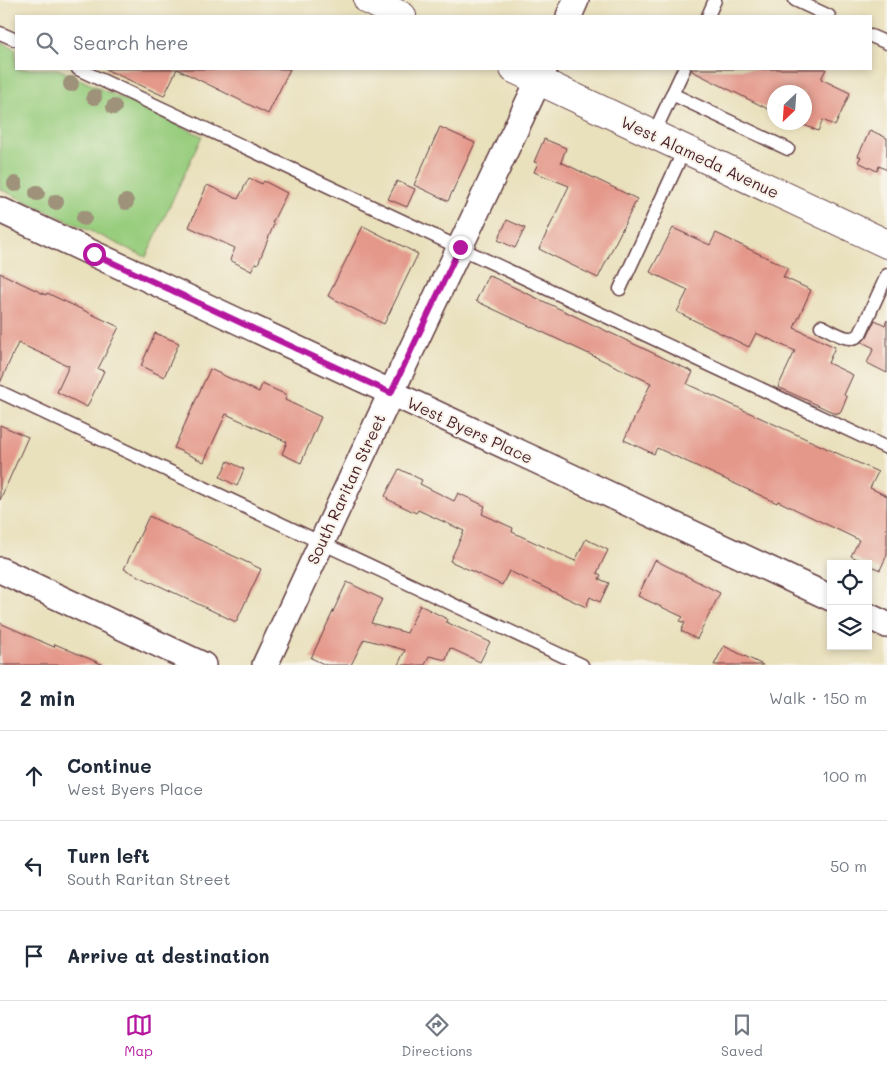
<!DOCTYPE html>
<html lang="en">
<head>
<meta charset="utf-8">
<style>
	body { margin:0; font-family:Mali,sans-serif; background:#f6f6f7; color:#1f2937 }
	.controls { position:absolute; right:15px; bottom:15px; display:grid; overflow:hidden; border-radius:0px; box-shadow:0 2px 8px #0003 }
	.controls button { width:45px; height:45px; display:grid; place-items:center; padding:0; border:0; border-bottom:1px solid #e0e1e3; background:#fff; color:#1f2937; font:25px sans-serif }
	.compass { position:absolute; left:767px; top:85px; width:45px; height:45px; border-radius:50%; background:#fff; box-shadow:0 2px 8px #0003; rotate:205deg }
	.stop { position:absolute; width:15px; height:15px; margin:-11px; border:4px solid #b5179e; border-radius:50%; background:#fff }
	.stop.end { background:#b5179e; border-color:#fff; box-shadow:0 1px 5px #0008 }
	.list { margin:0; padding:0; list-style:none }
	h2 { display:flex; justify-content:space-between; align-items:center; height:65px; margin:0; padding:0 20px; font-size:21px }
	h2 small { font-size:16px; font-weight:400; color:#747a83 }
	.list li { display:grid; grid-template-columns:32px 1fr auto; gap:15px; align-items:center; box-sizing:border-box; height:90px; padding:0 20px; border-top:1px solid #e0e1e3 }
	.list b { display:block; font-size:19px; white-space:nowrap }
	.list p { margin:0; font-size:16px; white-space:nowrap; color:#747a83 }
	.list em { font-size:16px; font-style:normal; color:#747a83 }
	.icon { flex:none; width:28px; height:28px; fill:none; stroke:currentColor; stroke-width:2; stroke-linecap:round; stroke-linejoin:round }
	.map { position:relative; flex:none; width:887px; height:665px; overflow:hidden }
	.search { position:absolute; background:#fff; box-shadow:0 2px 8px #0003; left:15px; right:15px; top:15px; height:55px; display:flex; align-items:center; gap:12px; box-sizing:border-box; padding:0 18px; border-radius:0px; color:#747a83; font-size:19px }
	.sheet { height:335px; background:#fff }
	nav { display:flex; justify-content:space-around; align-items:center; box-sizing:border-box; height:70px; border-top:1px solid #e0e1e3; background:#fff; font-size:14px; color:#747a83 }
	nav a { display:grid; justify-items:center; gap:2px }
	nav .on { color:#b5179e }
	.map>svg:first-child { display:block }
</style>
</head>
<body>
<div class="map">
<svg width="887" height="665" viewBox="0 0 887 665">
	<rect width="100%" height="100%" fill="#f7f3e8"/>
	<filter id="ink" filterUnits="userSpaceOnUse"><feTurbulence type="fractalNoise" baseFrequency=".02" numOctaves="2"/><feDisplacementMap in="SourceGraphic" scale="10" xChannelSelector="R" yChannelSelector="G"/><feConvolveMatrix kernelMatrix="1 2 1 2 8 2 1 2 1" color-interpolation-filters="sRGB"/></filter>
	<filter id="wash" filterUnits="userSpaceOnUse"><feTurbulence type="fractalNoise" baseFrequency=".0096" numOctaves="4" result="noise"/><feDisplacementMap in="SourceGraphic" scale="20" xChannelSelector="R" yChannelSelector="G"/><feGaussianBlur stdDeviation="1.12" result="paint"/><feColorMatrix in="noise" values="0 0 0 0 0 0 0 0 0 0 0 0 0 0 0 0 0 1.4 0 .05"/><feComposite in="paint" operator="in"/></filter>
	<g filter="url(#wash)">
		<rect width="100%" height="100%" fill="#e9e0bc"/>
		<path fill="#98cd7e" stroke="#717654" d="M0 41 16 49V69H58L202 136 146 257 0 189Z"/>
		<g id="blocks">
			<g fill="#e4988a">
				<path d="M105 69H177L164 96Z"/>
				<path d="M177 69H290L268 114Z"/>
				<path d="M692 69H826L821 79 850 93 835 126 823 120 818 131 797 122H804V92H774V112L692 71Z"/>
				<path d="M440 127 475 143 448 201 414 185Z"/>
				<path d="M870 130 887 138V170L879 166 877 171 858 162 861 157 858 156Z"/>
				<path d="M544 139 566 148 561 162 637 199 598 278 539 249 569 186 534 172 538 163 534 162Z"/>
				<path d="M249 178 262 184 264 181 287 193 272 223 274 224 258 264 255 263 251 271 230 260 235 248 189 227 207 185 238 199Z"/>
				<path d="M397 181 415 189 407 207 388 199Z"/>
				<path d="M507 220 525 228 515 248 498 240Z"/>
				<path d="M363 226 418 254 384 324 328 296Z"/>
				<path d="M673 228 710 245 716 233 788 268 783 277 811 290 794 328 835 347 828 363 853 375 844 395 847 397 840 413 838 412 837 414 778 387 795 351 756 333 749 347 677 312 688 290 650 272Z"/>
				<path d="M0 273 46 295 47 293 119 327 98 369 104 371 87 407 57 392 69 366 18 343 0 383Z"/>
				<path d="M488 275 693 372 687 384 878 472 870 488 887 496V555L880 570 851 556 859 540 778 501 777 503 657 448 654 454 624 440 651 383 476 301Z"/>
				<path d="M875 320 885 325 887 320V373L867 363 874 348 862 342 867 337Z"/>
				<path d="M155 333 179 343 164 377 141 366Z"/>
				<path d="M210 369 259 392 262 384 287 395 285 400 321 417 301 463 282 454 287 442 226 414 204 462 174 448Z"/>
				<path d="M0 425 28 437 0 500Z"/>
				<path d="M228 461 244 469 237 486 220 477Z"/>
				<path d="M399 469 422 480 420 484 454 501 458 493 485 506 482 514 513 528 512 532 575 561 586 539 608 550 597 573 601 575 599 579 609 583 600 602 590 597 586 607 509 571 502 585 450 561 464 531 418 510 416 513 387 499 388 498 385 496Z"/>
				<path d="M149 516 261 569 236 622 124 569Z"/>
				<path d="M655 560 720 593 697 639 681 631 685 623 680 621 683 617 638 596Z"/>
				<path d="M347 582 382 599 371 623 407 633 420 605 447 619 446 622 490 642 480 662 450 648 446 660 429 656 425 665H398L405 650 364 639 351 665H326L311 658Z"/>
				<path d="M0 623 54 647 55 644 104 665H0Z"/>
				<path d="M724 646 763 665H714Z"/>
			</g>
		</g>
	</g>
	<g filter="url(#ink)">
		<use href="#blocks" fill-opacity="0" stroke="#623c41" stroke-width="1"/>
		<g fill="none" stroke-linecap="round" stroke-linejoin="round">
			<g stroke="#623c41" stroke-width="15">
				<g id="service">
					<path d="M795 0 829 16"/>
					<path d="M708 16 715 0"/>
					<path d="M0 33 16 40"/>
					<path d="M871 36 887 43"/>
					<path d="M78 69 887 448"/>
					<path d="M672 94 788 149"/>
					<path d="M653 135 684 69"/>
					<path d="M620 289 684 150"/>
					<path d="M821 326C833 331 850 345 860 334L887 275"/>
					<path d="M0 392 582 665"/>
				</g>
			</g>
			<g stroke="#623c41" stroke-width="28">
				<g id="minor">
					<path d="M569 16 576 0"/>
					<path d="M0 210 831 598"/>
					<path d="M0 570 203 665"/>
					<path d="M868 616 887 625"/>
					<path d="M265 665 391 393 544 69"/>
				</g>
			</g>
			<g stroke="#623c41" stroke-width="30">
				<g id="primary">
					<path d="M368 0 402 16"/>
					<path d="M514 69 887 244"/>
				</g>
			</g>
			<use href="#service" stroke="#fff" stroke-width="12"/>
			<use href="#minor" stroke="#fff" stroke-width="25"/>
			<use href="#primary" stroke="#fff" stroke-width="28"/>
		</g>
		<g fill="#9e927a">
			<circle cx="71" cy="84" r="8"/>
			<circle cx="94" cy="97" r="8"/>
			<circle cx="114" cy="107" r="8"/>
			<circle cx="15" cy="184" r="8"/>
			<circle cx="37" cy="193" r="8"/>
			<circle cx="56" cy="202" r="8"/>
			<circle cx="126" cy="202" r="8"/>
			<circle cx="84" cy="218" r="8"/>
		</g>
	</g>
	<g fill="none" stroke-linecap="round" stroke-linejoin="round" filter="url(#ink)">
		<path stroke="#b5179e" stroke-width="6" d="M94 254 391 393 460 247"/>
	</g>
	<g text-anchor="middle" stroke-width="4" stroke-linejoin="round" paint-order="stroke">
		<g font-size="16" fill="#4a1f2b" stroke="#f7f3e8">
			<text transform="translate(700 157) rotate(25)" y="6">West Alameda Avenue</text>
			<text transform="translate(470 430) rotate(25)" y="6">West Byers Place</text>
			<text transform="translate(346 489) rotate(-65)" y="6">South Raritan Street</text>
		</g>
	</g>
</svg>
<div class="controls">
<button><svg class="icon" aria-label="locate" viewBox="0 0 24 24"><circle cx="12" cy="12" r="6"/><path d="M12 2v4M12 18v4M2 12h4M18 12h4"/></svg></button>
<button><svg class="icon" aria-label="layers" viewBox="0 0 24 24"><path d="M12 4l9 5-9 5-9-5zM3 14l9 5 9-5"/></svg></button>
</div>
<svg class="compass" viewBox="-18 -18 36 36"><path d="M0-13l5 13h-10z" fill="#e53935"/><path d="M0 13l5-13h-10z" fill="#747a83"/></svg>
<div class="stop" style="left:94px;top:254px"></div>
<div class="stop end" style="left:460px;top:247px"></div>
<div class="search"><svg class="icon" aria-label="search" viewBox="0 0 24 24"><circle cx="10" cy="10" r="6"/><path d="M15 15l6 6"/></svg>Search here</div>
</div>
<section class="sheet">
<h2>2 min<small>Walk · 150 m</small></h2>
<ul class="list">
<li><svg class="icon" aria-label="ahead" viewBox="0 0 24 24"><path d="M12 20V5M6 11l6-6 6 6"/></svg><div><b>Continue</b><p>West Byers Place</p></div><em>100 m</em></li>
<li><svg class="icon" aria-label="left" viewBox="0 0 24 24"><path d="M17 20v-9H6M10 6l-5 5 5 5"/></svg><div><b>Turn left</b><p>South Raritan Street</p></div><em>50 m</em></li>
<li><svg class="icon" aria-label="arrive" viewBox="0 0 24 24"><path d="M6 21V4h12l-3 4 3 4H6"/></svg><div><b>Arrive at destination</b></div></li>
</ul>
</section>
<nav>
<a class="on"><svg class="icon" aria-label="map" viewBox="0 0 24 24"><path d="M3 6l6-2 6 2 6-2v14l-6 2-6-2-6 2zM9 4v14M15 6v14"/></svg>Map</a>
<a><svg class="icon" aria-label="directions" viewBox="0 0 24 24"><path d="M12 3l9 9-9 9-9-9zM9 14v-3h6M13 9l2 2-2 2"/></svg>Directions</a>
<a><svg class="icon" aria-label="saved" viewBox="0 0 24 24"><path d="M7 4h10v16l-5-4-5 4z"/></svg>Saved</a>
</nav>
</body>
</html>
